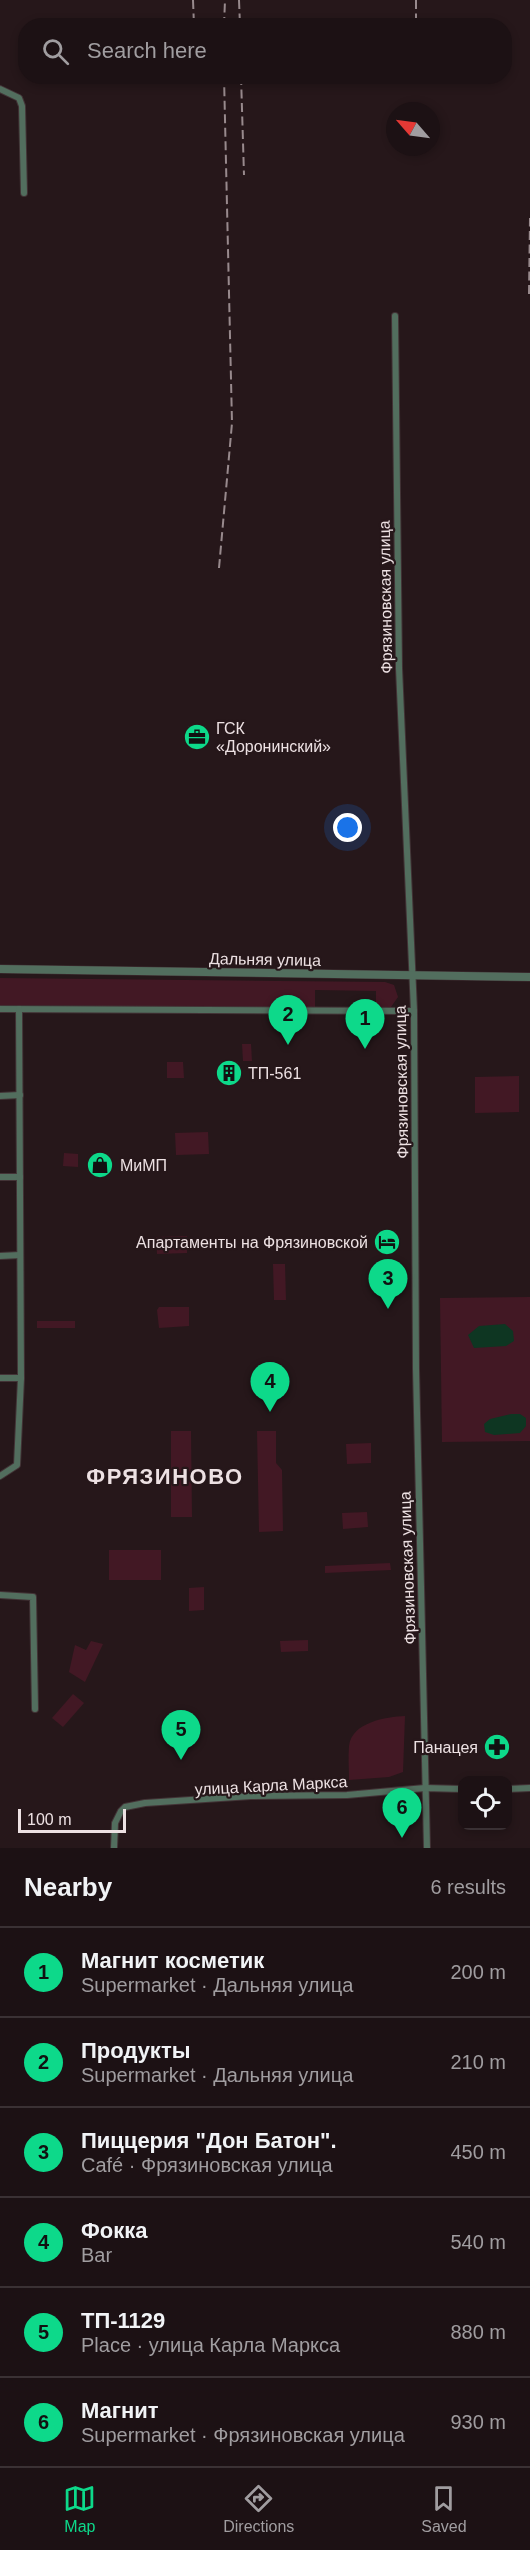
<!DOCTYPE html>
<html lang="en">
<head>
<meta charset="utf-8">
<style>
	body { margin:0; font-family:Arial,sans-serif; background:#251a1d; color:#f1f3f6 }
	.controls { position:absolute; right:18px; bottom:18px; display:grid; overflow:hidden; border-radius:12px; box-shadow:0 3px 9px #0003 }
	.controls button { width:54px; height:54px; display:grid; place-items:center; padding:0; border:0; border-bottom:2px solid #3a3134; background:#1c1114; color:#f1f3f6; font:30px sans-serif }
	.compass { position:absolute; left:386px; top:102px; width:54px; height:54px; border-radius:50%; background:#1c1114; box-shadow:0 3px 9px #0003; rotate:298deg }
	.scale { position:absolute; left:18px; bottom:15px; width:108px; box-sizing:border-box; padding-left:6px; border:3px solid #ede1e3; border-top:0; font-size:16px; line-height:21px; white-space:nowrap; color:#ede1e3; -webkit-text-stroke:4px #26171a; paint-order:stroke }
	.you { position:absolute; left:348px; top:828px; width:21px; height:21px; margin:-15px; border:4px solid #fff; border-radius:50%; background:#1a73e8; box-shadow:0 0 0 9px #1a73e833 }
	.badge { display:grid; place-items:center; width:39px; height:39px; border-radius:50%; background:#0dd98a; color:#111; font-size:20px; font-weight:700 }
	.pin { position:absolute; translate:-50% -50px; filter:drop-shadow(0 2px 3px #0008) }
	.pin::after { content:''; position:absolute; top:32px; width:21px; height:18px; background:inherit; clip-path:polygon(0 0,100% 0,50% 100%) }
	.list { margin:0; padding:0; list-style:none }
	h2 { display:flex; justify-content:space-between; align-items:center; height:78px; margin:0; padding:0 24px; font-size:26px }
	h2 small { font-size:20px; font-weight:400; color:#a09da0 }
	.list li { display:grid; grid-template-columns:39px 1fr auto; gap:18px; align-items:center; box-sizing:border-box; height:90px; padding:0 24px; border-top:2px solid #3a3134 }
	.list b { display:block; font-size:22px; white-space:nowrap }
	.list p { margin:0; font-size:20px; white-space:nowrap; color:#a09da0 }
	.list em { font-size:20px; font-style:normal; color:#a09da0 }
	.icon { flex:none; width:33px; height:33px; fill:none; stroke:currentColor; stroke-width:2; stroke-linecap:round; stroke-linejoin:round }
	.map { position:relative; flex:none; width:530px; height:1848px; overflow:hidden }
	.search { position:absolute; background:#1c1114; box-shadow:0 3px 9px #0003; left:18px; right:18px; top:18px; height:66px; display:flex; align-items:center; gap:15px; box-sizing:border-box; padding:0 21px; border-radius:24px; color:#a09da0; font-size:22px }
	.sheet { height:618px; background:#1c1114 }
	nav { display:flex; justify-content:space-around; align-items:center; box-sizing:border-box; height:84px; border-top:2px solid #3a3134; background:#1c1114; font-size:16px; color:#a09da0 }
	nav a { display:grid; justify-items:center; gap:3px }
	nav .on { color:#0dd98a }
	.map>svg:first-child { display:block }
</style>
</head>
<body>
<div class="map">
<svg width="530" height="1848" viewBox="0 0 530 1848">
	<rect width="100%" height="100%" fill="#26171a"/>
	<g fill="#421824">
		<path d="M0 978 385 982 394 985 398 997 391 1007 376 1009V991L315 990V1008L0 1005Z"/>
		<path d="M242 1044H251L252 1061H243Z"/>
		<path d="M167 1062H183L184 1078H167Z"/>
		<path d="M519 1076V1112L475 1113V1077Z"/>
		<path d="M208 1132 209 1154 176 1155 175 1133Z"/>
		<path d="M64 1153 78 1154V1167L63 1166Z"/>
		<path d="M187 1236V1253L157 1254 156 1237Z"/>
		<path d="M273 1264H285L286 1300H274Z"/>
		<path d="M530 1297V1441L442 1442 440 1298Z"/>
		<path d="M159 1307H189V1326L159 1328 157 1310Z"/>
		<rect x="37" y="1321" width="38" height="7"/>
		<path d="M171 1431H191L192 1517H171Z"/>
		<path d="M276 1431V1463L282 1470 283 1531 259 1532 257 1431Z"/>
		<path d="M371 1443V1463L347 1464 346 1444Z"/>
		<path d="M367 1512 368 1527 343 1529 342 1513Z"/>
		<rect x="109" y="1550" width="52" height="30"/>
		<path d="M390 1563 391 1570 325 1573V1566Z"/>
		<path d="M204 1587V1610L189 1611V1588Z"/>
		<path d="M308 1640V1651L281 1652 280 1641Z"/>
		<path d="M91 1641 103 1644 85 1682 69 1672 75 1645 86 1650Z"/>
		<path d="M73 1694 84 1703 63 1727 52 1718Z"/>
		<path d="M405 1716 403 1772 389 1777 349 1780C349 1769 348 1757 349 1746 352 1722 386 1717 405 1716Z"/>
	</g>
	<g fill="#0e3622">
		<path d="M505 1324 513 1331 514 1341 506 1346 474 1348 468 1335 479 1326Z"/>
		<path d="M511 1414H520L526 1418V1426L520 1433 494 1435 485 1432 484 1424 490 1419Z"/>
	</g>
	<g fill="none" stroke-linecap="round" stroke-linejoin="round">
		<g stroke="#423336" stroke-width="8">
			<g id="minor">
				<path d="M0 89 19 98 22 106 24 193"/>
				<path d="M395 316 399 668 414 1011 416 1369 427 1848"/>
				<path d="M0 1009 414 1011"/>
				<path d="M0 1096 20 1095"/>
				<path d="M0 1177H20"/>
				<path d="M0 1256 20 1255"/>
				<path d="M0 1378H21"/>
				<path d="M0 1476 17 1465 21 1378 19 1009"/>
				<path d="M0 1595 33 1597 35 1709"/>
				<path d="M508 1789 530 1788"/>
				<path d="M114 1848 115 1823 121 1811 125 1807 145 1803 251 1796 347 1795 425 1788 462 1789"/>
			</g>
		</g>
		<g stroke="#423336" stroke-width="9">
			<path id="tertiary" d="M0 969 530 977"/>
		</g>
		<use href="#minor" stroke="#526e5e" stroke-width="6"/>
		<use href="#tertiary" stroke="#526e5e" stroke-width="8"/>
		<g stroke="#988a8d" stroke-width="2" stroke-dasharray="9 4.5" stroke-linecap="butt">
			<path d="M193 0 194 26"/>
			<path d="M239 0 240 26"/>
			<path d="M416 0V26"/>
			<path d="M224 26 225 0"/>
			<path d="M241 76 244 175"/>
			<path d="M529 294 530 218"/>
			<path d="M219 568 232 423 224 76"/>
		</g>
	</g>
	<defs>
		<g id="office-disc" transform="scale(1.35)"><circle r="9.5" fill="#0dd98a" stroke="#26171a"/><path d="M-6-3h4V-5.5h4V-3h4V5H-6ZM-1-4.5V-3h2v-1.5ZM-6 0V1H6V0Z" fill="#111"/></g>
		<g id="building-disc" transform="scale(1.35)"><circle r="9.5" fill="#0dd98a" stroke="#26171a"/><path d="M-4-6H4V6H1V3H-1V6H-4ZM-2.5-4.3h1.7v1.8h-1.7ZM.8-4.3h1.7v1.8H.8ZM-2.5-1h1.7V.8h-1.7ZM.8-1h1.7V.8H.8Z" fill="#111"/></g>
		<g id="shop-disc" transform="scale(1.35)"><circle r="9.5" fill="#0dd98a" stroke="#26171a"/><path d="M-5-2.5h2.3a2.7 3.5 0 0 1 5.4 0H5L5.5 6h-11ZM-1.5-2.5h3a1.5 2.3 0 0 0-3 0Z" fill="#111"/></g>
		<g id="hotel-disc" transform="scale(1.35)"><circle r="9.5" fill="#0dd98a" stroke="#26171a"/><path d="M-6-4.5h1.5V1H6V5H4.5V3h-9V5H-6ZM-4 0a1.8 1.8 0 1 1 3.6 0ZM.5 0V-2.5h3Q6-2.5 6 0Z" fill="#111"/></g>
		<g id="pharmacy-disc" transform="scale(1.35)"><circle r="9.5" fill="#0dd98a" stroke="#26171a"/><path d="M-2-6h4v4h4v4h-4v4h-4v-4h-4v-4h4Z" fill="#111"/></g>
	</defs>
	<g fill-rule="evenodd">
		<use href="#office-disc" x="197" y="737"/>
		<use href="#building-disc" x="229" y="1073"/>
		<use href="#shop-disc" x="100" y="1165"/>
		<use href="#hotel-disc" x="387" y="1242"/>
		<use href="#pharmacy-disc" x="497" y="1747"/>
	</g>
	<g text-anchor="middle" stroke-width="4.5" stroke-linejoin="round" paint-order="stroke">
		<g font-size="16" fill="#ede1e3" stroke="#26171a">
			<text transform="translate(385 597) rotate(-91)" y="6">Фрязиновская улица</text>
			<text transform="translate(265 959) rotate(1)" y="6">Дальняя улица</text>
			<text transform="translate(401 1082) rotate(-91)" y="6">Фрязиновская улица</text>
			<text transform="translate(407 1568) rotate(-92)" y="6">Фрязиновская улица</text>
			<text transform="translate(271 1785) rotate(-3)" y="6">улица Карла Маркса</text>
		</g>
		<g font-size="16" fill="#ede1e3" stroke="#26171a" text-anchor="start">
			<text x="216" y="734">ГСК<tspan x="216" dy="18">«Доронинский»</tspan></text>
			<text x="248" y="1079">ТП-561</text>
			<text x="120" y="1171">МиМП</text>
			<text x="368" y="1248" text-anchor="end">Апартаменты на Фрязиновской</text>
			<text x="478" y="1753" text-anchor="end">Панацея</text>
		</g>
		<g font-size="22" font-weight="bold" letter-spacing="1.5" fill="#ede1e3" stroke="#26171a">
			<text x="165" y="1484">ФРЯЗИНОВО</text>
		</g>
	</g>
</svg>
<div class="controls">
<button><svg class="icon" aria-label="locate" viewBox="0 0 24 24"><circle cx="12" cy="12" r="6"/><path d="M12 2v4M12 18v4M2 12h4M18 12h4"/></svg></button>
</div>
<svg class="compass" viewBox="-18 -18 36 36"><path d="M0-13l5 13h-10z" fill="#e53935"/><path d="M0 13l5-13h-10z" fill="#a09da0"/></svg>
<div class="scale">100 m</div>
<div class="you"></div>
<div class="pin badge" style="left:365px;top:1049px">1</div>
<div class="pin badge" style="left:288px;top:1045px">2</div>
<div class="pin badge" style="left:388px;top:1309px">3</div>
<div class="pin badge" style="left:270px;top:1412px">4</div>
<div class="pin badge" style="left:181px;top:1760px">5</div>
<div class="pin badge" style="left:402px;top:1838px">6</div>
<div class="search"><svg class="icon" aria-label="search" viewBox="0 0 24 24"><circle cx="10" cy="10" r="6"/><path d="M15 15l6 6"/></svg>Search here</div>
</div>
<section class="sheet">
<h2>Nearby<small>6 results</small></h2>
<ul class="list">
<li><span class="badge">1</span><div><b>Магнит косметик</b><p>Supermarket · Дальняя улица</p></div><em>200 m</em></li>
<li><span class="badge">2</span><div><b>Продукты</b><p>Supermarket · Дальняя улица</p></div><em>210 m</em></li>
<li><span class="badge">3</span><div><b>Пиццерия &quot;Дон Батон&quot;.</b><p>Café · Фрязиновская улица</p></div><em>450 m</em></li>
<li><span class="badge">4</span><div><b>Фокка</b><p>Bar</p></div><em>540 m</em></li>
<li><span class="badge">5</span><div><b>ТП-1129</b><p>Place · улица Карла Маркса</p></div><em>880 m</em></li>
<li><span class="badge">6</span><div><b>Магнит</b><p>Supermarket · Фрязиновская улица</p></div><em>930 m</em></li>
</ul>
</section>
<nav>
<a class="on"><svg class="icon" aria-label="map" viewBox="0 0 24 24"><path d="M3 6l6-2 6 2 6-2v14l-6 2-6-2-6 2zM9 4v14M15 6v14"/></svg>Map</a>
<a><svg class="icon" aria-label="directions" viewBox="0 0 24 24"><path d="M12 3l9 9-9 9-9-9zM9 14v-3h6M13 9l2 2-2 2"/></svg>Directions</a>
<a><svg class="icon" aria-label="saved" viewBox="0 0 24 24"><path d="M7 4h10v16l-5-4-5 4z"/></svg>Saved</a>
</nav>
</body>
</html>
